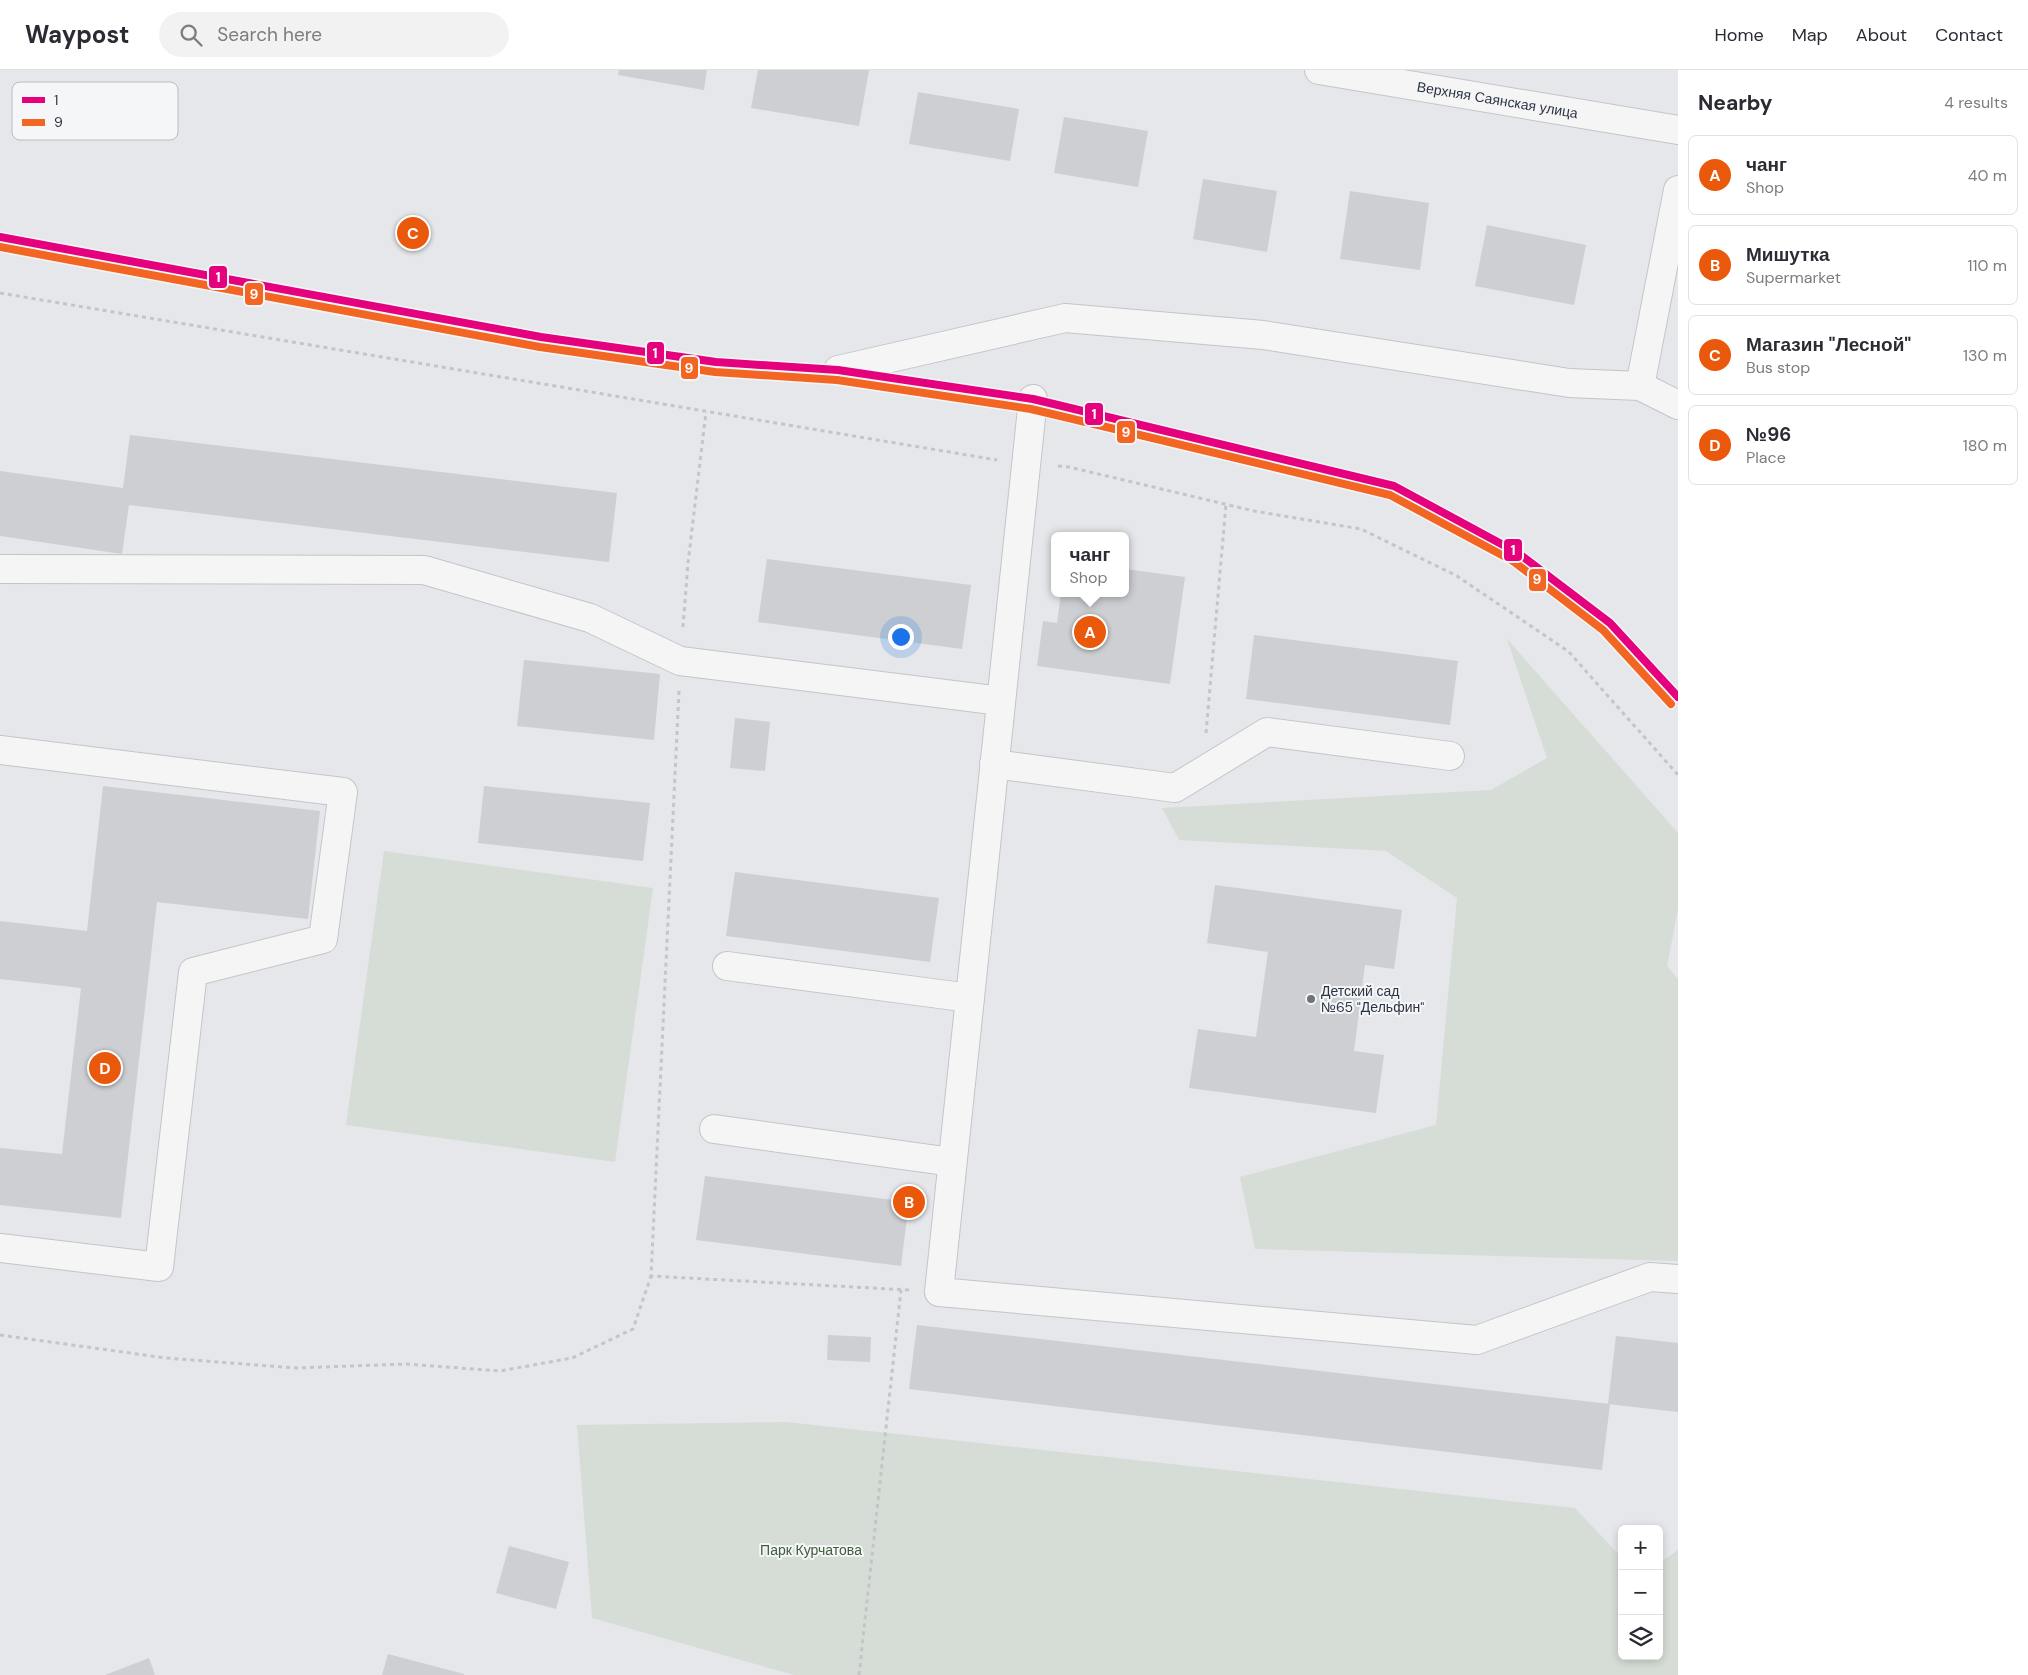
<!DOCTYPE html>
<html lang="en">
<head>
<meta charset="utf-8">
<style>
	body { margin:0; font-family:"DM Sans",sans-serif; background:#f2f2f3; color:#2b2b33 }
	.controls { position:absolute; right:15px; bottom:15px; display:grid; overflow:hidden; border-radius:8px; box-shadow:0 2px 8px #0003 }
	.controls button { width:45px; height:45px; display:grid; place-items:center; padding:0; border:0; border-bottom:1px solid #e1e1e2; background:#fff; color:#2b2b33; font:25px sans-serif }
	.you { position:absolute; left:900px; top:566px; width:18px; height:18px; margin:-12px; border:4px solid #fff; border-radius:50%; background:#1a73e8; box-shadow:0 0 0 8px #1a73e833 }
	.badge { display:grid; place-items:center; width:32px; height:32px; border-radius:50%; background:#ea580c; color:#fff; font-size:16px; font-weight:700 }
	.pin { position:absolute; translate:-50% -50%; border:2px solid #fff; box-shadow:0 1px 5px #0006 }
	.popup { position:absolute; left:1051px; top:462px; width:78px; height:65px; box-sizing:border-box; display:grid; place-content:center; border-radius:8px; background:#fff; filter:drop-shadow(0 1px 4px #0005); font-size:16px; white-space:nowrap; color:#7c7c81 }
	.popup b { font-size:19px; color:#2b2b33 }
	.popup::after { content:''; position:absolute; left:50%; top:100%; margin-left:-10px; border:10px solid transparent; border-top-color:#fff }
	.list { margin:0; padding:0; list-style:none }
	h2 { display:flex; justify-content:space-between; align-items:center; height:65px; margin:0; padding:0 20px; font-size:21px }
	h2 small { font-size:16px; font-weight:400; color:#7c7c81 }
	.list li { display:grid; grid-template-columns:32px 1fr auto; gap:15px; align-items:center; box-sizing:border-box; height:80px; margin:0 10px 10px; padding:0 10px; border:1px solid #e1e1e2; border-radius:8px }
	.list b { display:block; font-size:19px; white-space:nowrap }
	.list p { margin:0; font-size:16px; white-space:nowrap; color:#7c7c81 }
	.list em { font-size:16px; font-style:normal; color:#7c7c81 }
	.icon { flex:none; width:28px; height:28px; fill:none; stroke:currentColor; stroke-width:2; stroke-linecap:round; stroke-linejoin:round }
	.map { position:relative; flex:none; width:1678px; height:1605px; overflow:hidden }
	header { display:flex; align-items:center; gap:30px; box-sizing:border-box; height:70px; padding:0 25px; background:#fff; border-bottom:1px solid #e1e1e2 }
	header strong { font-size:24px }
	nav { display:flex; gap:28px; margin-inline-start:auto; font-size:18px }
	.search { width:350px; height:45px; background:#f2f2f3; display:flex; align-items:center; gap:12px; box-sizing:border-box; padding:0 18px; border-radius:28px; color:#7c7c81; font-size:19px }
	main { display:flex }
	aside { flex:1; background:#fff }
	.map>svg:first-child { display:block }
</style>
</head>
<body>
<header>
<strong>Waypost</strong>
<div class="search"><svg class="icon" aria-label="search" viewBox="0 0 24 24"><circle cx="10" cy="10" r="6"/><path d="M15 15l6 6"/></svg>Search here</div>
<nav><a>Home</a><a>Map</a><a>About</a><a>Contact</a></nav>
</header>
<main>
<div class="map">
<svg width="1678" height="1605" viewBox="0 0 1678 1605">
	<rect width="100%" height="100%" fill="#e5e7ea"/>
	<g fill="#d6ddd6">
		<path d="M1507 569 1678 763V839L1667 896 1678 909V1191L1255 1179 1240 1107 1436 1055 1457 828 1386 781 1179 770 1162 738 1491 720 1547 688Z"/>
		<path d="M384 781 653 818 615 1092 346 1055Z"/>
		<path d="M786 1352 1575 1438 1622 1488V1586H1659V1493L1678 1480V1605H794L592 1548 577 1355Z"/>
	</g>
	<g fill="#cdcfd2">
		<path d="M619 0H707L704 20 618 5Z"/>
		<path d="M758 0H869L859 56 751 38Z"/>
		<path d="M918 22 1019 39 1010 91 909 74Z"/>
		<path d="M1064 47 1148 61 1138 117 1054 103Z"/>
		<path d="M1203 109 1277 121 1267 182 1193 169Z"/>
		<path d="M1350 121 1429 133 1420 200 1340 189Z"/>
		<path d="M1487 155 1586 175 1574 235 1475 216Z"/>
		<path d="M130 365 617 423 609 492 129 435 122 484 0 466V401L123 418Z"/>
		<path d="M767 489 971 515 962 579 758 552Z"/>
		<path d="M1125 499 1185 507 1170 614 1037 596 1043 551 1057 553 1061 523H1125Z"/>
		<path d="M1254 565 1458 591 1450 655 1246 629Z"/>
		<path d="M524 590 660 604 654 670 517 656Z"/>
		<path d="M735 648 770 652 765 701 730 698Z"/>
		<path d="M103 716 320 741 308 849 157 832 121 1148 0 1135V1078L62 1084 81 918 0 909V851L87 861Z"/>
		<path d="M484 716 650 733 643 791 478 773Z"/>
		<path d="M735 802 939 828 930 892 726 866Z"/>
		<path d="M1215 815 1402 840 1394 899 1365 895 1354 981 1384 985 1376 1043 1189 1018 1198 959 1256 967 1268 882 1207 873Z"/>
		<path d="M705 1106 909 1132 901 1196 696 1170Z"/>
		<path d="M917 1255 1610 1334 1602 1400 909 1319Z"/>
		<path d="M828 1265 871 1267 870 1292 827 1290Z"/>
		<path d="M1616 1266 1678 1273V1342L1608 1334Z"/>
		<path d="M509 1476 569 1492 556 1539 496 1523Z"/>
		<path d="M388 1584 464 1604V1605H382Z"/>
		<path d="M149 1588 155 1605H105Z"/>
	</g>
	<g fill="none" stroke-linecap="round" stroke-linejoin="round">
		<g stroke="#c3c5c8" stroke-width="30">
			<g id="minor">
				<path id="s1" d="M1319 0 1678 60"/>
				<path d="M838 300 1065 248 1263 265 1569 313 1640 316 1678 335"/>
				<path d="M1640 316 1678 120"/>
				<path d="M1033 329 939 1222 1477 1270 1650 1207 1678 1209"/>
				<path d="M0 499 424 500 590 548 680 591 1001 631"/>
				<path d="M0 680 343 722 323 869 193 902 159 1197 0 1178"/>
				<path d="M994 694 1175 718 1267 662 1450 686"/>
				<path d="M727 896 970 928"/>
				<path d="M714 1059 952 1092"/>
			</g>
		</g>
		<g stroke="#c3c5c8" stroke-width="3" stroke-dasharray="4 4" stroke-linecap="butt">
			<path d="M0 223 997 390"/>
			<path d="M1058 396 1069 397 1254 441 1361 459 1457 506 1569 582 1678 705"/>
			<path d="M683 557 688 493 706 342"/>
			<path d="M679 621 651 1206 909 1220"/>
			<path d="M1206 663 1226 434"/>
			<path d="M0 1265 166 1288 296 1298 406 1294 500 1301 572 1288 633 1259 651 1206"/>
			<path d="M859 1605 901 1220"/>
		</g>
		<use href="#minor" stroke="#f5f5f6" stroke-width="28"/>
		<g stroke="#f4f6f8" stroke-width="11">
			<path id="bus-1" d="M0 167 541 267 716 292 838 300 1033 329 1394 416 1518 483 1610 553 1678 627"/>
		</g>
		<g stroke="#f4f6f8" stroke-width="11">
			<path id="bus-2" d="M0 177 540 277 715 302 837 310 1031 339 1390 425 1513 491 1603 560 1671 634"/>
		</g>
		<use href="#bus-1" stroke="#e5007d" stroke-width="8"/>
		<use href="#bus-2" stroke="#f26522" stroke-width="8"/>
	</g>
	<circle fill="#6d737d" stroke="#f4f6f8" stroke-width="2" cx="1311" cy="929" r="5"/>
	<g text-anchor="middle" stroke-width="4" stroke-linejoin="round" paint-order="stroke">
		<g font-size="14" fill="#2c3443" stroke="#f4f6f8">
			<text dy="5" stroke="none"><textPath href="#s1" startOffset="181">Верхняя Саянская улица</textPath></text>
		</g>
		<g font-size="14" fill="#2c3443" stroke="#f4f6f8" text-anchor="start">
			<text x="1321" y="926">Детский сад<tspan x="1321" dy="16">№65 "Дельфин"</tspan></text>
		</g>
		<g font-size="14" fill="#405d3b" stroke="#f4f6f8">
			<text x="811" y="1485">Парк Курчатова</text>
		</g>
	</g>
	<rect x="12" y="12" width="166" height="58" rx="8" fill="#f4f6f8" stroke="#b8bcc2" stroke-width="1"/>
	<rect x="22" y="27" width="23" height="6" fill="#e5007d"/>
	<rect x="22" y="49" width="23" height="7" fill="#f26522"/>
	<g font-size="14" fill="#2c3443">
		<text x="54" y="35">1</text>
		<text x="54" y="57">9</text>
	</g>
	<g stroke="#f4f6f8" stroke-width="2">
		<rect x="208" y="195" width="20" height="24" rx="5" fill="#e5007d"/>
		<rect x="244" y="212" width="20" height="24" rx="5" fill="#f26522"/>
		<rect x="646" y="271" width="19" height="24" rx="5" fill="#e5007d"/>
		<rect x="680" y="286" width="19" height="24" rx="5" fill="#f26522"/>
		<rect x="1084" y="332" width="20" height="24" rx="5" fill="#e5007d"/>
		<rect x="1116" y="350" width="20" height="24" rx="5" fill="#f26522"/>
		<rect x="1503" y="468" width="20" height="24" rx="5" fill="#e5007d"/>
		<rect x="1528" y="498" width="19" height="24" rx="5" fill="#f26522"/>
	</g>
	<g font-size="14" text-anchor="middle" font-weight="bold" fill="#fff">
		<text x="218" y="212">1</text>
		<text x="254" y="229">9</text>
		<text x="655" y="288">1</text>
		<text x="689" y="303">9</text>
		<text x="1094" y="349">1</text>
		<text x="1126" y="367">9</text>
		<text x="1513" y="485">1</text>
		<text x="1537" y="514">9</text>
	</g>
</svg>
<div class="controls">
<button>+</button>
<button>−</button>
<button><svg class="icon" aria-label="layers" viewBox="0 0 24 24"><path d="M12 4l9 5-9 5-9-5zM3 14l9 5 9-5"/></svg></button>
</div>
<div class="you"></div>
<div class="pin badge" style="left:1090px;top:562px">A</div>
<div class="popup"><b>чанг</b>Shop</div>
<div class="pin badge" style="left:909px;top:1132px">B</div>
<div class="pin badge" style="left:413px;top:163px">C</div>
<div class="pin badge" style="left:105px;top:998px">D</div>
</div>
<aside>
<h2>Nearby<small>4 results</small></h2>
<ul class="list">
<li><span class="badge">A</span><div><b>чанг</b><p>Shop</p></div><em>40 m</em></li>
<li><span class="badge">B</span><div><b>Мишутка</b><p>Supermarket</p></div><em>110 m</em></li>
<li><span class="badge">C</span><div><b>Магазин &quot;Лесной&quot;</b><p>Bus stop</p></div><em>130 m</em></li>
<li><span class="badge">D</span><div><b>№96</b><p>Place</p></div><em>180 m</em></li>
</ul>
</aside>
</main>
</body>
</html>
